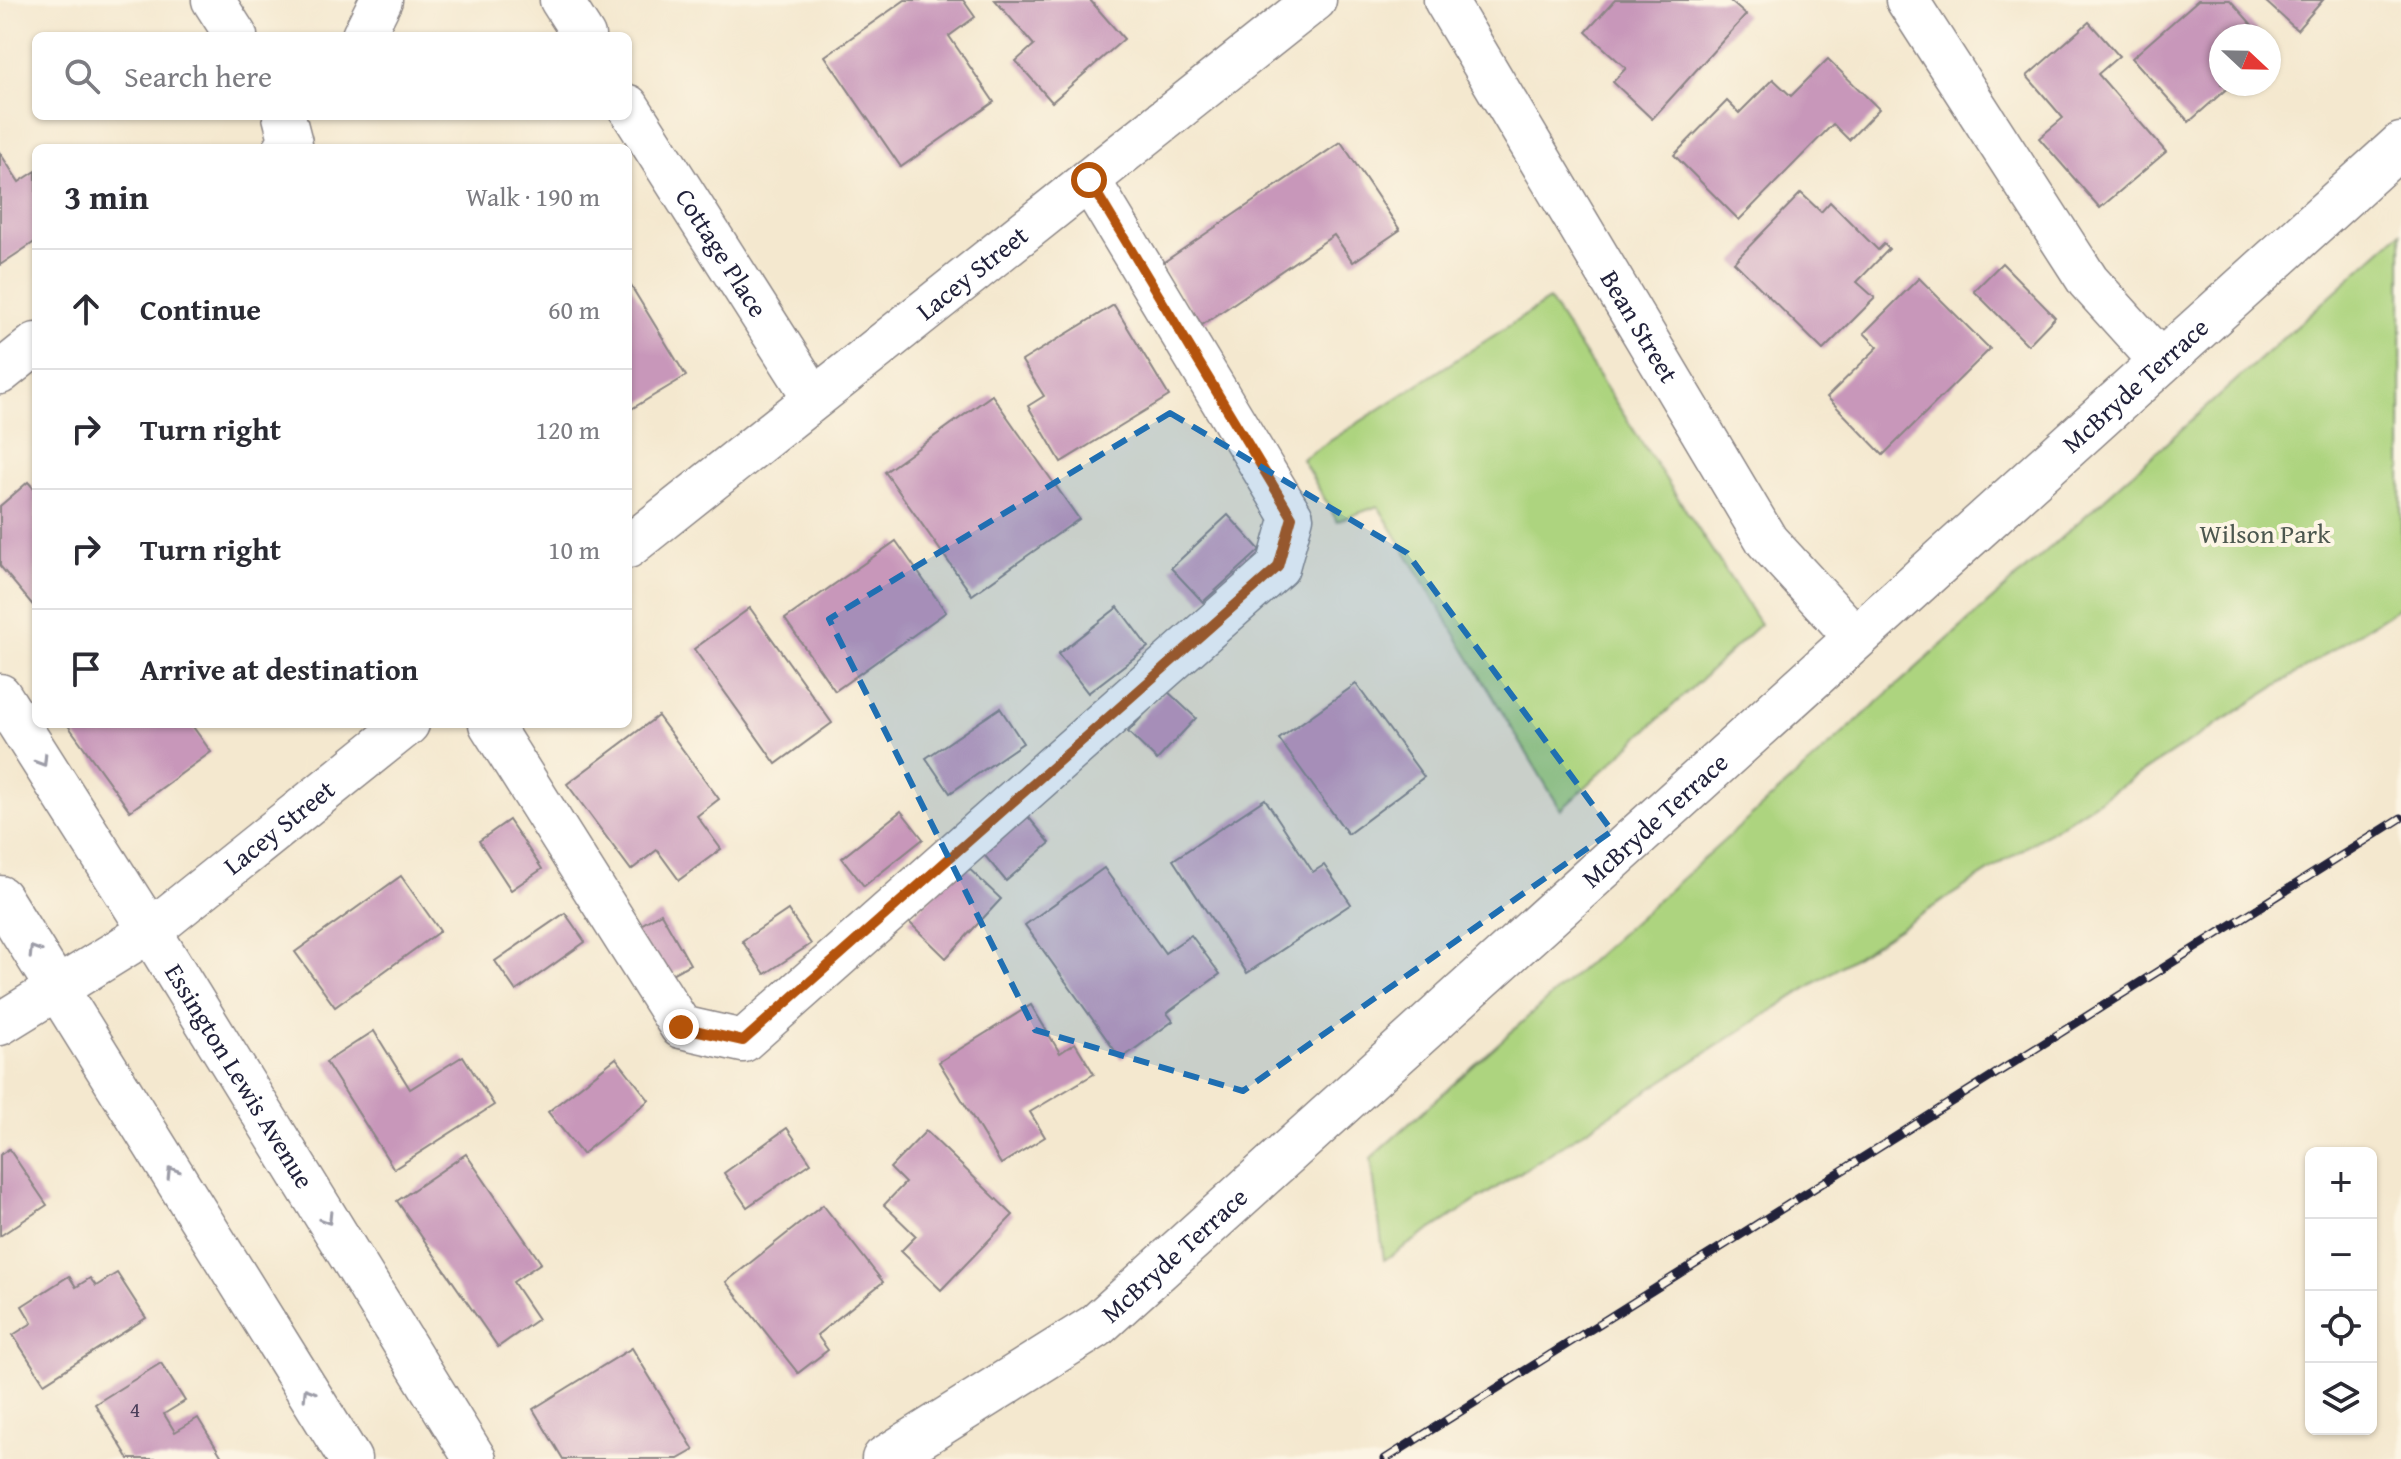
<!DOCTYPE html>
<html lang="en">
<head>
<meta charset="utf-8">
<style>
	body { margin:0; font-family:"Gentium Book Plus",serif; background:#f2f2f3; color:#2b2b33 }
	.controls { position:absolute; right:24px; bottom:24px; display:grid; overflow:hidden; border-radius:12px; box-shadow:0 2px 6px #0004 }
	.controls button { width:72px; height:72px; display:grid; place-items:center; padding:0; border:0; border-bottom:2px solid #e1e1e2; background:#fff; color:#2b2b33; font:40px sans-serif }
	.compass { position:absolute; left:2209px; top:24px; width:72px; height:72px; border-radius:50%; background:#fff; box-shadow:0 2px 6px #0004; rotate:112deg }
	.stop { position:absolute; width:24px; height:24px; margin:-18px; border:6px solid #b45309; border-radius:50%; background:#fff }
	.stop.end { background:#b45309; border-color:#fff; box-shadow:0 2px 8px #0008 }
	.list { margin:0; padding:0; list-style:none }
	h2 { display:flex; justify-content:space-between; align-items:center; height:104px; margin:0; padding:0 32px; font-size:34px }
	h2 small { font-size:26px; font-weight:400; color:#7c7c81 }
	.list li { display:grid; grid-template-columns:52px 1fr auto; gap:24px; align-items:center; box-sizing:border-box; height:120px; padding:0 32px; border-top:2px solid #e1e1e2 }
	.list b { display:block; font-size:30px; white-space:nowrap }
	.list em { font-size:26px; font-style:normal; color:#7c7c81 }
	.icon { flex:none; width:44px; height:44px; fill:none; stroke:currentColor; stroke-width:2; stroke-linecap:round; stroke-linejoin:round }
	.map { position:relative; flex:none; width:2401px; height:1459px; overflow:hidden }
	.search { position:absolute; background:#fff; box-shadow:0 2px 6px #0004; left:32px; top:32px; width:600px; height:88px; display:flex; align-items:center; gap:20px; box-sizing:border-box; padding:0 28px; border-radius:12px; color:#7c7c81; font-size:30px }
	.panel { position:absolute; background:#fff; box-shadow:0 2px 6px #0004; left:32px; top:144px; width:600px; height:584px; border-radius:12px }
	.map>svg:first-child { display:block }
</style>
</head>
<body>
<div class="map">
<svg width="2401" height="1459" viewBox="0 0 2401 1459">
	<rect width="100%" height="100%" fill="#fcf5e5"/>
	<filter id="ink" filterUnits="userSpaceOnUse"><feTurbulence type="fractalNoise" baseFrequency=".0125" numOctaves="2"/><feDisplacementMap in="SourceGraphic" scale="16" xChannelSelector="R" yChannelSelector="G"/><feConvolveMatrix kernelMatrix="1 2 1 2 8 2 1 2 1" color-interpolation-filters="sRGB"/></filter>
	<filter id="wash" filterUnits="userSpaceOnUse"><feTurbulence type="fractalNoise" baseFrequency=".006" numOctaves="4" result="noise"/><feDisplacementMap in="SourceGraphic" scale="32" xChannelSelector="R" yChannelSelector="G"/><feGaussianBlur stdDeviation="1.8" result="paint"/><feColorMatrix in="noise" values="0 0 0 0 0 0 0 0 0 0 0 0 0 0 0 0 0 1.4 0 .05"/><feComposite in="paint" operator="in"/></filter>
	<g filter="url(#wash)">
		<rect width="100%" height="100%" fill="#f4e8cf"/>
		<g fill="#add47f" stroke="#687b5d" stroke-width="2">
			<path d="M2401 232V606L1384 1260 1371 1158Z"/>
			<path d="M1549 300 1760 624 1561 810 1378 506 1337 521 1302 459Z"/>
		</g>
		<g id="blocks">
			<g fill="#c897ba">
				<path d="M905 0H963L975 17 949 36 994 102 901 167 825 56Z"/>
				<path d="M995 0H1090L1124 39 1052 102 1016 61 1034 45Z"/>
				<path d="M1615 0H1729L1746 15 1652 119 1613 82 1626 68 1586 32Z"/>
				<path d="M2198 0H2230L2262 36H2221V84H2232L2189 122 2132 58Z"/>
				<path d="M2264 0H2323L2297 30Z"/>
				<path d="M2089 22 2119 56 2098 74 2166 152 2100 208 2039 138 2063 118 2027 76Z"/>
				<path d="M1828 59 1879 109 1849 140 1833 124 1739 220 1674 155 1727 101 1739 113 1773 79 1791 96Z"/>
				<path d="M1341 142 1400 230 1353 262 1334 235 1202 325 1161 264Z"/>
				<path d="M0 153 19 182 36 171V241L0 265Z"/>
				<path d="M1801 193 1821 212 1830 202 1878 250 1884 244 1889 249 1857 282 1875 298 1823 350 1734 262Z"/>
				<path d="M2002 263 2055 317 2028 345 1974 291Z"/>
				<path d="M1919 278 1990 349 1883 455 1827 397 1878 347 1864 333Z"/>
				<path d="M628 281 686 376 628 411Z"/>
				<path d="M1114 305 1169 396 1061 462 1028 406 1044 396 1022 361Z"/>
				<path d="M992 395 1079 519 972 595 885 472Z"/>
				<path d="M28 482 36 491V609L0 566V506Z"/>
				<path d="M1228 515 1260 550 1203 602 1171 568Z"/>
				<path d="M896 541 946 612 835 691 785 619Z"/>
				<path d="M1118 607 1148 647 1088 693 1058 654Z"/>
				<path d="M750 608 832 723 776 764 694 649Z"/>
				<path d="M1356 684 1424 777 1348 834 1279 739Z"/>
				<path d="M1166 690 1196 718 1157 760 1128 732Z"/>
				<path d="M1000 708 1023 743 950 793 926 758Z"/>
				<path d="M658 716 719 799 697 816 721 849 679 880 657 850 631 870 567 784Z"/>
				<path d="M67 724H191L211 752 130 811Z"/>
				<path d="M1265 799 1313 872 1324 865 1351 904 1247 973 1173 860Z"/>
				<path d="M901 811 923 839 864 886 842 858Z"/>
				<path d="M1025 813 1050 843 1006 881 980 850Z"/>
				<path d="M509 820 542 869 511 890 479 841Z"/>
				<path d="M963 863 1001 899 946 958 908 921Z"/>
				<path d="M1104 868 1165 953 1191 935 1220 974 1167 1013 1173 1021 1121 1059 1025 925Z"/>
				<path d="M401 876 440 931 335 1007 295 952Z"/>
				<path d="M788 910 811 944 765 974 742 941Z"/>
				<path d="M565 913 585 942 516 991 495 961Z"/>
				<path d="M661 913 690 964 657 982 629 932Z"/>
				<path d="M1031 1005 1060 1053 1075 1043 1094 1074 1030 1112 1045 1137 1001 1164 939 1062Z"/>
				<path d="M374 1031 410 1089 463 1056 494 1105 394 1169 326 1062Z"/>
				<path d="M616 1058 649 1100 582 1154 548 1112Z"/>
				<path d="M787 1128 811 1163 747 1207 724 1173Z"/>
				<path d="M926 1131 1013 1215 941 1290 901 1251 916 1236 884 1205 905 1183 890 1168Z"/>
				<path d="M9 1149 47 1205 0 1236V1155Z"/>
				<path d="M466 1154 541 1263 513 1282 538 1319 498 1347 397 1201Z"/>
				<path d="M823 1205 883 1282 817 1335 828 1350 798 1373 726 1282Z"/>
				<path d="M117 1273 146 1318 44 1383 13 1335 32 1323 22 1306 69 1276 76 1287 90 1278 96 1286Z"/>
				<path d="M632 1348 694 1450 678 1459H563L533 1409Z"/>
				<path d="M161 1363 185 1401 164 1414 175 1432 198 1418 222 1457 218 1459H129L95 1404Z"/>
			</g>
		</g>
	</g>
	<g filter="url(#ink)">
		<use href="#blocks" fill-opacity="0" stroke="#8b8585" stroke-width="2"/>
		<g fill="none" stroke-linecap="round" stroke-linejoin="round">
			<g stroke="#8b8585" stroke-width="45">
				<g id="minor">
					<path d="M213 0 236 36"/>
					<path d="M561 0 584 36"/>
					<path id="s1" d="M1445 0 1767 541 1856 638"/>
					<path d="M1907 0 2088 281 2161 362"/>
					<path d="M363 36 381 0"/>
					<path id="s2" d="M628 106 814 398"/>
					<path d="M284 116 291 143 285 148"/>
					<path d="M0 373 36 344"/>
					<path id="s3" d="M628 547 1315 0"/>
					<path id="s4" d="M0 695 150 931 475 1459"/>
					<path d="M490 724 681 1027 743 1041 1278 567 1292 517 1089 180"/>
					<path d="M0 897 350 1459"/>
					<path id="s5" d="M0 1024 150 931 408 724"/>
				</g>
			</g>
			<g stroke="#8b8585" stroke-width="47">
				<g id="major">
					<path id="s6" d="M884 1459 1096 1326 2401 145"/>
				</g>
			</g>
			<use href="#minor" stroke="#fff" stroke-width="42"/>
			<use href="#major" stroke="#fff" stroke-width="44"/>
			<g stroke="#22223b" stroke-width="9">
				<path id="rail" d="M1385 1459 2401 818"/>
			</g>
			<use href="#rail" stroke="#fcf5e5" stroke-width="6" stroke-dasharray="18" stroke-linecap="butt"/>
		</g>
		<defs><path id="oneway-chevron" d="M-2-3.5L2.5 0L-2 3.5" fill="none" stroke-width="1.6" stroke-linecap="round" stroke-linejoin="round" transform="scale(2)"/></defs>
		<g stroke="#9c9ca7">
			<use href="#oneway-chevron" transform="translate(42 761) rotate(58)"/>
			<use href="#oneway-chevron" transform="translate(34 951) rotate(-122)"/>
			<use href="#oneway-chevron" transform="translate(172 1172) rotate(-122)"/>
			<use href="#oneway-chevron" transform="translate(327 1219) rotate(58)"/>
			<use href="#oneway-chevron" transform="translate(308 1393) rotate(-122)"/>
		</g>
	</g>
	<g fill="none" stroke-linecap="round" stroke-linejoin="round" filter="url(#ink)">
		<path stroke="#b45309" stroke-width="10" d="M681 1027 743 1041 1278 567 1292 517 1089 180"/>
	</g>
	<path fill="#1f6fb2" fill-opacity="0.2" stroke="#1f6fb2" stroke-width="6" stroke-dasharray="16 10" stroke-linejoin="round" d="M1170 413 1407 553 1612 831 1243 1091 1035 1030 829 619Z"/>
	<g text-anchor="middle" stroke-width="8" stroke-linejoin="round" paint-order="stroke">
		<g font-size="22" fill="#4c3f5b">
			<text x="135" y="1417">4</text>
		</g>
		<g font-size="26" fill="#22223b" stroke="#fcf5e5">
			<text dy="9" stroke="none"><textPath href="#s2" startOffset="174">Cottage Place</textPath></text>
			<text dy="9" stroke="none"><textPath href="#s3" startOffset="440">Lacey Street</textPath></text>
			<text dy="9" stroke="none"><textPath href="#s1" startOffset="380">Bean Street</textPath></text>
			<text dy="9" stroke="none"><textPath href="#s6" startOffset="1652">McBryde Terrace</textPath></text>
			<text dy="9" stroke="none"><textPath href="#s6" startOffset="1004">McBryde Terrace</textPath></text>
			<text dy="9" stroke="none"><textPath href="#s5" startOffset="342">Lacey Street</textPath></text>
			<text dy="9" stroke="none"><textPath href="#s4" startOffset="450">Essington Lewis Avenue</textPath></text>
			<text dy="9" stroke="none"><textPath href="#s6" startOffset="356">McBryde Terrace</textPath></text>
		</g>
		<g font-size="26" fill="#4c574f" stroke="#fcf5e5">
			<text x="2265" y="543">Wilson Park</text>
		</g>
	</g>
</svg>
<div class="controls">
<button>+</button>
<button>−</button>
<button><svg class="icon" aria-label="locate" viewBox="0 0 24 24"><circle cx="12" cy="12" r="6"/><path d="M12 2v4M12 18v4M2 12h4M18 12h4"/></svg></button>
<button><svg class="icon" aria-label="layers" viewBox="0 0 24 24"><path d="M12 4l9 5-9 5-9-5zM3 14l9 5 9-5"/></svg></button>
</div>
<svg class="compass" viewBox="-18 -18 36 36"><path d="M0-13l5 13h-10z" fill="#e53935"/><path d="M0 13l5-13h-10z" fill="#7c7c81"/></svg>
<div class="stop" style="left:1089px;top:180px"></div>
<div class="stop end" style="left:681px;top:1027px"></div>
<div class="search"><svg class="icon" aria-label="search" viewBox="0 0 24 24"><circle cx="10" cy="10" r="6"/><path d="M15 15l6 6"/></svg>Search here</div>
<section class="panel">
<h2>3 min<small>Walk · 190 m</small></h2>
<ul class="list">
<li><svg class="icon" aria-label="ahead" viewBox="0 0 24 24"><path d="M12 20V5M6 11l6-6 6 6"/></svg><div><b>Continue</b></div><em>60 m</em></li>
<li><svg class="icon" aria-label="right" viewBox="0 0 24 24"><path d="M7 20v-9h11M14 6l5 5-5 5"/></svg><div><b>Turn right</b></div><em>120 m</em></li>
<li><svg class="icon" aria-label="right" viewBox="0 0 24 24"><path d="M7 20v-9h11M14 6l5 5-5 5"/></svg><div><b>Turn right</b></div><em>10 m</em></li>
<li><svg class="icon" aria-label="arrive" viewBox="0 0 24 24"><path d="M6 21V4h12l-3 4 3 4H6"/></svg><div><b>Arrive at destination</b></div></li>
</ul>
</section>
</div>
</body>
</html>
